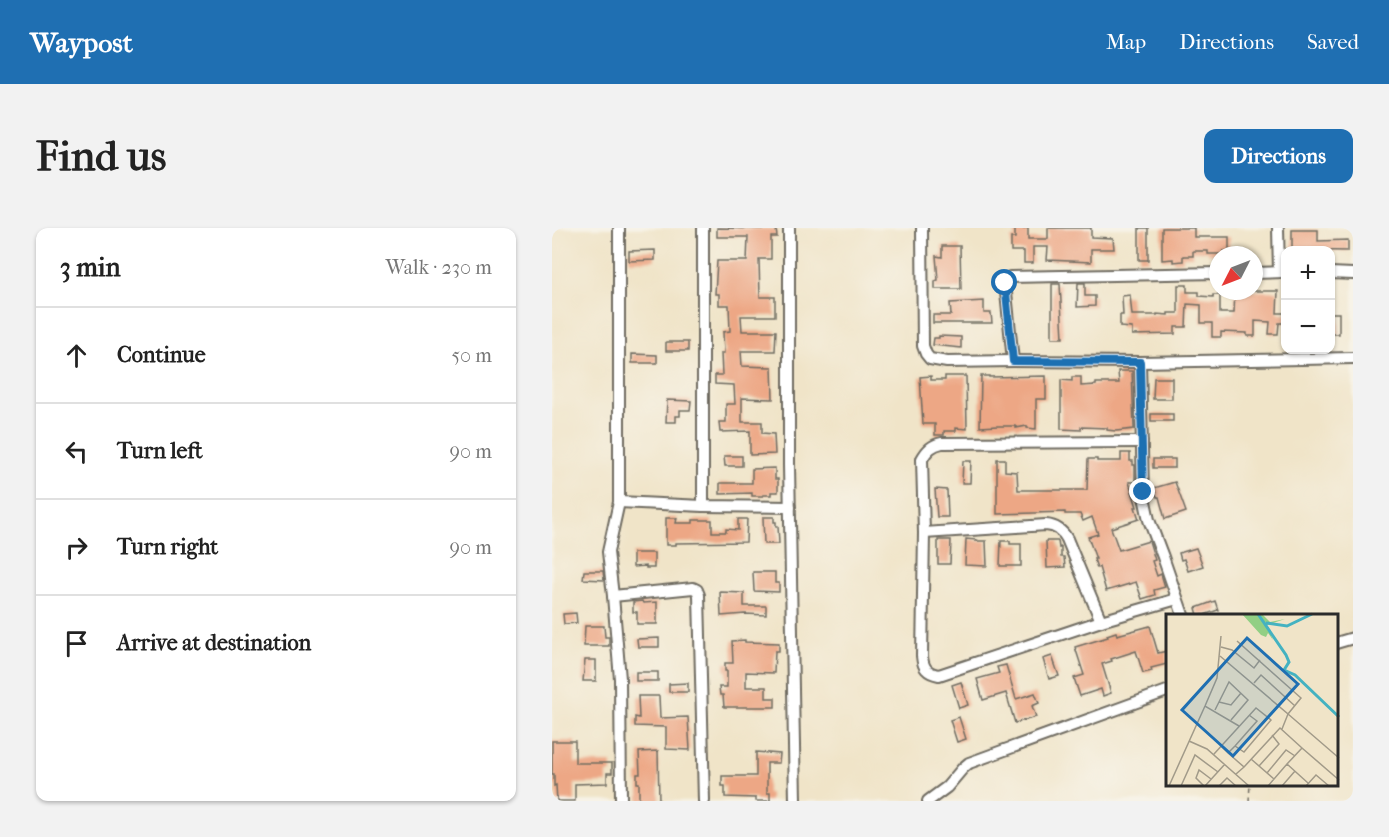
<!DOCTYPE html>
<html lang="en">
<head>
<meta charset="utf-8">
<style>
	body { margin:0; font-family:"IM FELL French Canon",serif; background:#f2f2f2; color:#222 }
	.controls { position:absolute; right:18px; top:18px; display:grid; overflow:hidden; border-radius:12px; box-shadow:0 2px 4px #0004 }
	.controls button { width:54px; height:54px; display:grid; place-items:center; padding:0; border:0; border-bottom:2px solid #e0e0e0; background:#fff; color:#222; font:30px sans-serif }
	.compass { position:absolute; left:657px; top:18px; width:54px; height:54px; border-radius:50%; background:#fff; box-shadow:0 2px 4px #0004; rotate:228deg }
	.stop { position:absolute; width:18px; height:18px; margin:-14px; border:4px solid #1f6fb2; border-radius:50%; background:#fff }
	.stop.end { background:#1f6fb2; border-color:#fff; box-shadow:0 2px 6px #0008 }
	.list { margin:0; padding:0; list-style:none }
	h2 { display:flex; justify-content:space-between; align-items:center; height:78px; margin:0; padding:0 24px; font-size:26px }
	h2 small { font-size:20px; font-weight:400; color:#767676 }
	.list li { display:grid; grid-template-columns:39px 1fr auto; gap:18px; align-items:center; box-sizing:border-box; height:96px; padding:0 24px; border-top:2px solid #e0e0e0 }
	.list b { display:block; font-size:22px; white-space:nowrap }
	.list em { font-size:20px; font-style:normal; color:#767676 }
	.icon { flex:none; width:33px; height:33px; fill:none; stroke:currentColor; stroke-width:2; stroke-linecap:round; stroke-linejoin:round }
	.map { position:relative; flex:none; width:801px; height:573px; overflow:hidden; border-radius:12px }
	header { display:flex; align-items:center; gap:36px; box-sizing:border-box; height:84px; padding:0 30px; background:#1f6fb2; color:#fff }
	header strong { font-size:28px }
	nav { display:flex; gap:33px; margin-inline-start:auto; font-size:21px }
	.intro { display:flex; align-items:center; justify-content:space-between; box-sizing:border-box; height:144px; padding:0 36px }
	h1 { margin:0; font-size:42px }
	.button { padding:15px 27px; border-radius:12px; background:#1f6fb2; color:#fff; font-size:21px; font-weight:700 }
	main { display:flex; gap:36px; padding:0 36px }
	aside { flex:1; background:#fff; border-radius:12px; box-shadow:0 2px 4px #0004 }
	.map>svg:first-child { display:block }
</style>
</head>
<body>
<header>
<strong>Waypost</strong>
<nav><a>Map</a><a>Directions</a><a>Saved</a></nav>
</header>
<div class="intro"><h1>Find us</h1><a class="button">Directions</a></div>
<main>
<aside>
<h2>3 min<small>Walk · 230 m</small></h2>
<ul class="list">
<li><svg class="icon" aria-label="ahead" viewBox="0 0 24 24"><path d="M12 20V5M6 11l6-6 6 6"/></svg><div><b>Continue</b></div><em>50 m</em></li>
<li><svg class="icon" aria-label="left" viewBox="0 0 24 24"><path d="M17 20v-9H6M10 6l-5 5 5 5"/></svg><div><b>Turn left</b></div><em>90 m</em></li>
<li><svg class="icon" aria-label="right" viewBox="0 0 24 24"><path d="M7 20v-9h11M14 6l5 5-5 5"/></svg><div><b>Turn right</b></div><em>90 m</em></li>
<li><svg class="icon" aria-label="arrive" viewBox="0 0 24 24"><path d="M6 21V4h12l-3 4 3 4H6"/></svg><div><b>Arrive at destination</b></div></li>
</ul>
</aside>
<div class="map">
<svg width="801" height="573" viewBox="0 0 801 573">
	<rect width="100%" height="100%" fill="#f7f3e8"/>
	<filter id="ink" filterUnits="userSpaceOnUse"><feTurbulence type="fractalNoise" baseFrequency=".0167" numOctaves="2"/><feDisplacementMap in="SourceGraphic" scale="12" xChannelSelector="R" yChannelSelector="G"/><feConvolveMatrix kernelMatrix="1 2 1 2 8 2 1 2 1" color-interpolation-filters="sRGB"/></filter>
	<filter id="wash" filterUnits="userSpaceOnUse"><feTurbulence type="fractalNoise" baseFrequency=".008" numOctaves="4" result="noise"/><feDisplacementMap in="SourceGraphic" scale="24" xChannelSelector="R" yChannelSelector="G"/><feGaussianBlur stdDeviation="1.35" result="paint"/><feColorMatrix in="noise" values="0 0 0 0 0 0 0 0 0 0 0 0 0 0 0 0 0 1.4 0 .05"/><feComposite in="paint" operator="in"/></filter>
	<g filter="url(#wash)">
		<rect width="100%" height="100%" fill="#f0e4c8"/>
		<g id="blocks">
			<g fill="#eda785">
				<path d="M165 0 224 1 225 9H219V31H207L208 69H223V88H189L190 103H224L223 123H189L190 138 220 139 221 171 190 170V194H210V205L222 206 223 226 198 227V203L168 204 167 194H174V176H183L182 157 163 156V147H170L169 125H172L171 104 178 103 177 77H167V66H163L165 33H195L196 9H165Z"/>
				<path d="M463 0H476V11H496V0H539V9L561 10 562 21H539V34L518 33 495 32 496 19H481V35H472V23H459V10H463Z"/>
				<rect x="587" y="0" width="9" height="32"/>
				<path d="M610 0H642V9H677V23H671V26H656V23H641V28H631V33L621 34V31L610 32Z"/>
				<path d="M740 2H766V13L796 12V23L740 22Z"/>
				<path d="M390 18H408L409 61H383V53L386 52 384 28 390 29Z"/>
				<path d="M103 22V32L77 33V23Z"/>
				<path d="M526 55H533V68H543V78L525 79Z"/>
				<path d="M500 56H508L511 110H500Z"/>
				<path d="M626 57H635V64H647V68L661 69V67H668V85H682L683 63H726L725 85H734V95H727L726 106H717L718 94 703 93V108H695V105L669 104V109H660V95H649V77L635 76 634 99H623V106L580 107V100L568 99V87H571L570 68 578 67 580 87H605V86L616 87V85H626Z"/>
				<path d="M432 73V85H439L440 95H381V87H399L398 75Z"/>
				<rect x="778" y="85" width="9" height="21"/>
				<path d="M387 108 409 109V120L381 117 382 110H387Z"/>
				<rect x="114" y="114" width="22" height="9"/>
				<path d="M80 126 105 127V135H80Z"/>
				<path d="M566 143H580L582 201 564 203 555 202V200L529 199V202L509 201V152L520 153V149H529V158L544 157V155H567Z"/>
				<path d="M379 148V152H393V148H414L415 201 404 200V203H392V207H383V196H371L368 149Z"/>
				<path d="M429 148H437V149L494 148V171H484V201L475 200V198L464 200V198H446L428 199Z"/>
				<path d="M602 150H620V171H601Z"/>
				<path d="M115 172 139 173 138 182H128V188H124V194H114Z"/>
				<rect x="599" y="186" width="22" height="7"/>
				<path d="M569 225H578V233H581V237H583V254H577L585 279H583L587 291 559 300 567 322 597 313 603 332 600 333 605 348 609 346 613 359 602 362 603 367 590 371 584 354 554 363 547 339 545 340 542 331H544L536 309 546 306 540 289 531 293 528 286H513V284L445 286V231H453V243L465 244 466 262H535L536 231H545V233H569Z"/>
				<path d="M172 228H190V238H173Z"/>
				<rect x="601" y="231" width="22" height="9"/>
				<path d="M411 233H419L418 255H410Z"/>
				<path d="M223 240V251H226V264H219V267H211V268H200V265L168 266V255H200V241Z"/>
				<path d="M623 254 634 284 613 291 607 269H605L602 260Z"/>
				<path d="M383 261 395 262 396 289H385Z"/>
				<path d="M211 289H222V294H224V298H226L227 316H212Z"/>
				<path d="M114 290H125L124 295H141V292H160V304H174V301L186 302V291H195L194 314 124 315V317H114Z"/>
				<path d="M414 311 425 312 424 313H434L435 338 413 337Z"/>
				<path d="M386 312H399L398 336H386Z"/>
				<path d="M449 313H458V316H469V338H448Z"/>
				<path d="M494 313H506L507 320 509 319V329H512L513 339 495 340Z"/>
				<path d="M644 320 651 338 636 343 632 331 629 332 627 325Z"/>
				<path d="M81 325H102V340H94V338L81 339Z"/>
				<path d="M32 343H51L52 352 31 351Z"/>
				<path d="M201 344H223V355H227V364L202 363Z"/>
				<path d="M168 364 192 365V378H214V387L193 386 169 388Z"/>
				<path d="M90 373 91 375 105 374V396H85V384H81V374Z"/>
				<path d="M663 373 666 382 652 387H646L644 380Z"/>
				<path d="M24 385 25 395 12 396 11 386Z"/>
				<path d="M33 398H52L53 409H57V418H32Z"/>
				<path d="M598 398 606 425 615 423V436L599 440 600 443 591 445 584 423 559 431 560 433 550 436 559 465 551 468 549 461 528 468 522 450 532 447 523 419 556 409 555 407 564 404 565 407Z"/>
				<path d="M107 410V419H86L85 411Z"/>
				<path d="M193 412V414L227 415V423H223L222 445 194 444V459H214V470H223V479H172L171 467H168L167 459H175V443H173V435H181L180 413Z"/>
				<path d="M500 428 507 448 497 451 491 431Z"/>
				<path d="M33 432H44V453H31Z"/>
				<path d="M454 437 464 471 483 465 487 475 480 478 484 489 463 495 454 465 431 472 425 451 447 445 445 439Z"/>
				<rect x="84" y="444" width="22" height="9"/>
				<path d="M409 454 416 477 407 480 400 457Z"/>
				<path d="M136 455V464H117V456Z"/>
				<path d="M86 468H107L108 490 136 489 138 522 114 521V499L83 498V489L87 490Z"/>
				<path d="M407 489 414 511 405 514 398 492Z"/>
				<path d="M0 513H23V535H60V545H55V555L23 556V573H5L4 557 2 558V546H0Z"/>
				<path d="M106 523 107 573H87V555H85V546H88L87 524Z"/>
				<path d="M204 524 228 526 227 535H215V565H218V573H204V570L173 569V558H170V548H204Z"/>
			</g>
		</g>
	</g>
	<g filter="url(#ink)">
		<use href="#blocks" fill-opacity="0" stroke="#706c62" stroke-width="1.5"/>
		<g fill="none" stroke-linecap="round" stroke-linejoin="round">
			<g stroke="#706c62" stroke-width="14">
				<g id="street">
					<path d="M67 0V274L56 324 61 368 68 451 69 573"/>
					<path d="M151 0V278L238 279"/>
					<path d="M237 0V237L243 573"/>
					<path d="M370 0 371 118 374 126 378 131 395 134 461 133 588 134 801 130"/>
					<path d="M726 0 727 44"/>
					<path d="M702 45 732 44"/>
					<path d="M778 45 801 46"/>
					<path d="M461 133 453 55 454 51 458 49 666 45"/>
					<path d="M588 134 591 264 597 292 611 329 631 387"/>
					<path d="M590 214 390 215C380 217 375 222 370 231L372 305 370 428C371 440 375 445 387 447L549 393 625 371"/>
					<path d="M67 274 151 278"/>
					<path d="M372 305 494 297C504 298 510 302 515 311L549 393"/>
					<path d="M61 368 141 360 145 362 147 367 152 573"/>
					<path d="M784 415 801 410"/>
					<path d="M376 573 395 559 411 540 417 535 615 463"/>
				</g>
			</g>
			<path stroke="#706c62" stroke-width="1.5" stroke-dasharray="4.5 4.5" stroke-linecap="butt" d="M697 573 698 556"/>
			<use href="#street" stroke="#fff" stroke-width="10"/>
		</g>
	</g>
	<g fill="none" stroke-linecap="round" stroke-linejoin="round" filter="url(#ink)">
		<path stroke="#1f6fb2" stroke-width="8" d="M453 55 461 133 588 134 591 264"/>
	</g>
	<g transform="translate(614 386)">
		<rect width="172" height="172" fill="#f0e4c8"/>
		<path d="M76 0H96L104 8 119 5 101 11 107 26 102 19 100 23 95 21Z" fill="#92cf84"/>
		<path fill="none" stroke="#44b2c1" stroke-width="3" d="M92 0 120 41 123 48 118 56 129 61 173 103M100 9 121 12 146 0"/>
		<path fill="none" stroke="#a19a89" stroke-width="1.5" d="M71 27 135 84 122 100 173 144M55 33 66 36 88 54 94 46M54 42 122 100 116 115M88 69 95 61 129 92M53 88 65 91 75 79M39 92 51 64 55 22M49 96 63 68 82 86 65 106M23 127 41 135 83 172M55 132 62 139 69 132 91 107 83 101M136 134 173 166M62 139 78 153 70 160M48 140 90 94 105 106 78 138 69 132M85 145 108 165M93 152 113 130 106 121M78 153 114 114 136 134 121 150 142 169M101 159 120 136 129 142M3 172 39 92 73 112M15 172 29 141 52 158M38 172 30 164 33 156 45 165M39 172 59 150M53 172 61 164 70 172M102 172 121 150M116 172 129 157M140 172 150 161 163 172"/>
		<path fill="#1f6fb2" fill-opacity="0.15" stroke="#1f6fb2" stroke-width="3" d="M81 24 132 70 67 142 16 96Z"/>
		<rect width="172" height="172" fill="none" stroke="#2b2b2b" stroke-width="3"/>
	</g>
</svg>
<div class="controls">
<button>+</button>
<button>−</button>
</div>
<svg class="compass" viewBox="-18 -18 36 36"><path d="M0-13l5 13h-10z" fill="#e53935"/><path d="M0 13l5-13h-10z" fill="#767676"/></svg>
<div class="stop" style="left:453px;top:55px"></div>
<div class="stop end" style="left:591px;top:264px"></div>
</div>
</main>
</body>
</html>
